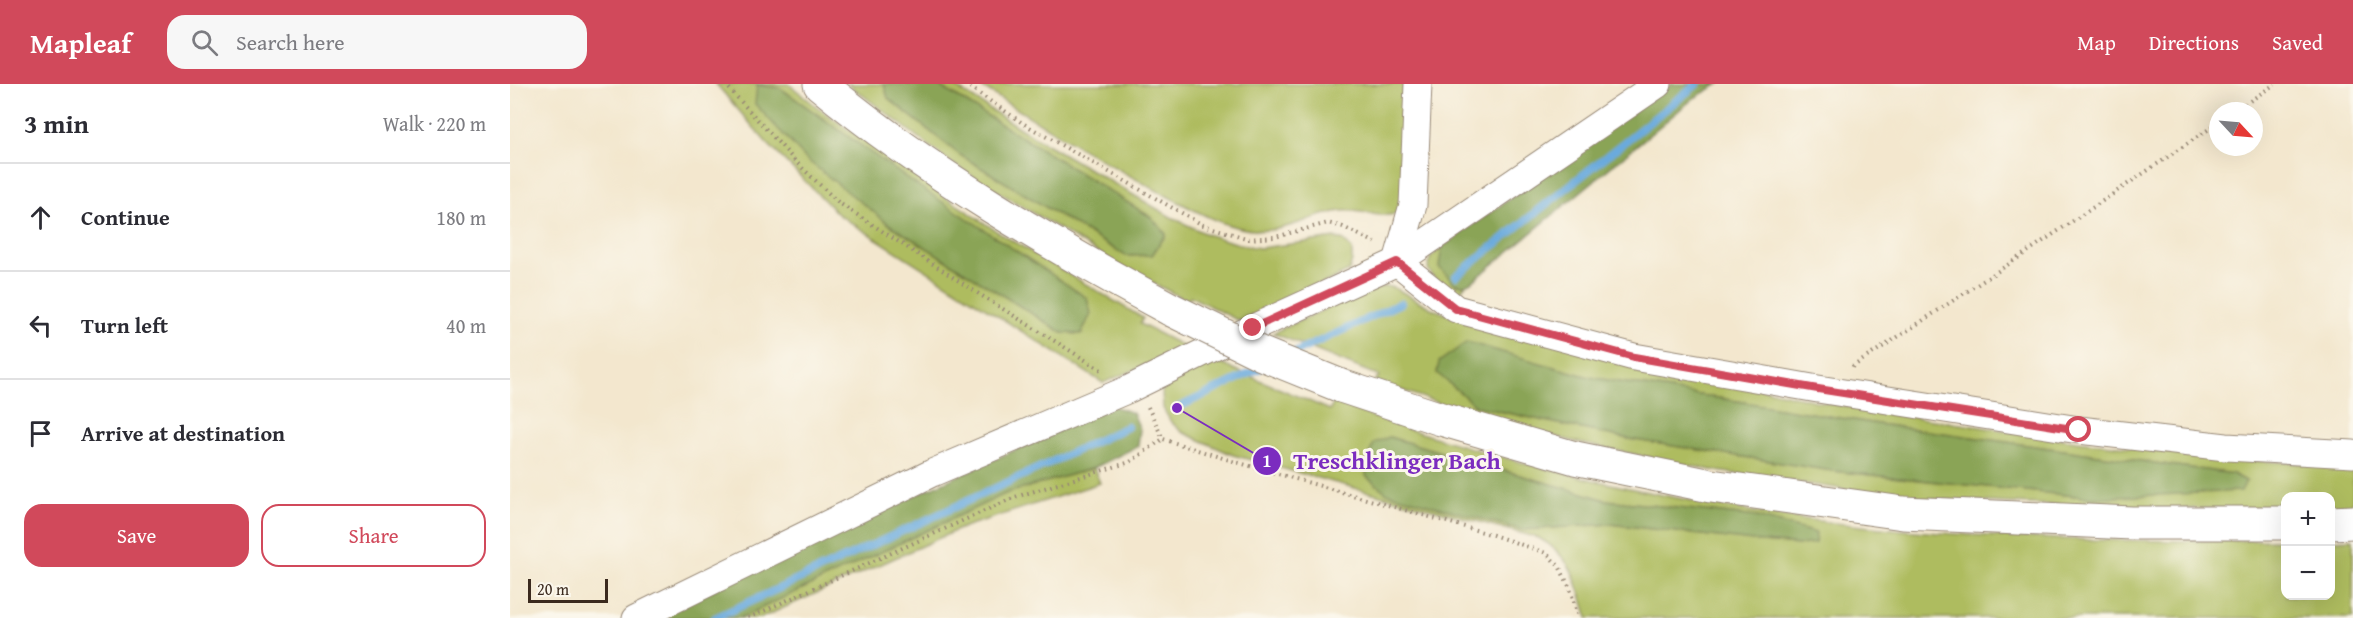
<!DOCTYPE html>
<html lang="en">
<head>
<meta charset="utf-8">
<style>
	body { margin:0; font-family:"Gentium Book Plus",serif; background:#f7f7f7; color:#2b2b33 }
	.controls { position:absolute; right:18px; bottom:18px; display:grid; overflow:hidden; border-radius:12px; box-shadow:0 6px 24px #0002 }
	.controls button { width:54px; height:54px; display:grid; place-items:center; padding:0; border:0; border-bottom:2px solid #e1e1e2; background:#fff; color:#2b2b33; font:30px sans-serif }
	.compass { position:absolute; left:1699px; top:18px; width:54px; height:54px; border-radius:50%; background:#fff; box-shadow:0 6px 24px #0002; rotate:116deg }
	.scale { position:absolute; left:18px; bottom:15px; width:80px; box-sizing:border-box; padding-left:6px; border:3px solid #3b2a1e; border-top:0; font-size:16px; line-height:21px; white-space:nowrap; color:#3b2a1e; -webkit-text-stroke:4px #fbf7ec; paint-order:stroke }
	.stop { position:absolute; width:18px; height:18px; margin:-14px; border:4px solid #d1495b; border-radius:50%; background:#fff }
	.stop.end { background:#d1495b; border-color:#fff; box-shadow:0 2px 6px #0008 }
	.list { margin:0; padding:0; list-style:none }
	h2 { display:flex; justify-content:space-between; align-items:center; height:78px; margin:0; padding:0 24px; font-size:26px }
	h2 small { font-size:20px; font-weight:400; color:#7c7c81 }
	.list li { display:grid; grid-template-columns:39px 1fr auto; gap:18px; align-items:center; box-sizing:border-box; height:108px; padding:0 24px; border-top:2px solid #e1e1e2 }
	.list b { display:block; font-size:22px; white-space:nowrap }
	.list em { font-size:20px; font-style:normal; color:#7c7c81 }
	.actions { display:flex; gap:12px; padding:18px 24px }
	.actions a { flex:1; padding:14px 0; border:2px solid #d1495b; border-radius:18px; text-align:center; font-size:21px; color:#d1495b }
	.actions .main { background:#d1495b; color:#fff }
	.icon { flex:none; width:33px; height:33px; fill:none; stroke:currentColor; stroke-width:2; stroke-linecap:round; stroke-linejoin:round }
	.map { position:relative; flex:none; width:1843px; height:534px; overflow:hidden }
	header { display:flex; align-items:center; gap:36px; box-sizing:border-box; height:84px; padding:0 30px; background:#d1495b; color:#fff }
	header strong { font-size:28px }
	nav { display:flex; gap:33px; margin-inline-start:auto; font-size:21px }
	.search { width:420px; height:54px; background:#f7f7f7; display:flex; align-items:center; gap:15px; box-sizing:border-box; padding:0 21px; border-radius:18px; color:#7c7c81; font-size:22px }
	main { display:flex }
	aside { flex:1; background:#fff }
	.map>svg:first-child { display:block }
</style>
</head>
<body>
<header>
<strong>Mapleaf</strong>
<div class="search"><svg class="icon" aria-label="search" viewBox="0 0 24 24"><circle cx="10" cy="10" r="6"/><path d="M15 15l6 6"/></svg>Search here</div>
<nav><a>Map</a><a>Directions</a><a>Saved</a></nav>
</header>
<main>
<aside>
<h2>3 min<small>Walk · 220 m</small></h2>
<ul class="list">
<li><svg class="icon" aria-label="ahead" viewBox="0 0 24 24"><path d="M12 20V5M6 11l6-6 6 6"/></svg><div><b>Continue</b></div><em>180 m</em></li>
<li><svg class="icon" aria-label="left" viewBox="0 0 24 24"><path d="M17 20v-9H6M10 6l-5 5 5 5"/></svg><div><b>Turn left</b></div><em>40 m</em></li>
<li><svg class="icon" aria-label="arrive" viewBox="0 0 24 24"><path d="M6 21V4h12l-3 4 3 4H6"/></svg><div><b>Arrive at destination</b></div></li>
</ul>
<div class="actions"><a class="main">Save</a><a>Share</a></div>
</aside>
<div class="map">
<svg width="1843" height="534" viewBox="0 0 1843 534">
	<rect width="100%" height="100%" fill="#fbf7ec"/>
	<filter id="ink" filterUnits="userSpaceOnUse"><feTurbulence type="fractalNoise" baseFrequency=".0167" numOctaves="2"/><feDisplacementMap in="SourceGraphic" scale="12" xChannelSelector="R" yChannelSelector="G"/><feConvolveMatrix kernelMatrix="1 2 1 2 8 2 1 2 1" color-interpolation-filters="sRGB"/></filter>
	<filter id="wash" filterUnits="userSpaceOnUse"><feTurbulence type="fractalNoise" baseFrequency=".008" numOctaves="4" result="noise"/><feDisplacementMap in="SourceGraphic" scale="24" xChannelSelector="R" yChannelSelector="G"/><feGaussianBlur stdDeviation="1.35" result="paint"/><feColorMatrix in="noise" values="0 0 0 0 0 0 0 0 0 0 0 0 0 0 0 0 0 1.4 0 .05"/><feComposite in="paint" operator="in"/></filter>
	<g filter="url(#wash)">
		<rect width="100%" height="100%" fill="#f3e7ce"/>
		<g fill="#aebc5f" stroke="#74733e" stroke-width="1.5" fill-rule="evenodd">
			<path d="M206 0H279L312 27 401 90 491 150 633 234 630 240 677 264 593 299 329 131 256 58ZM247 1 270 4 398 95 572 250 553 249 380 141Z"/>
			<path d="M338 0H374L378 14 450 71 616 172 642 171 656 151 641 133 426 0H441L511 45 661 133 696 150 732 161 750 164 826 154 834 157 842 165V177L839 187 731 238 680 212 678 217 610 182 443 80Z"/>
			<path d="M467 0H902L893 127C872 138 852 124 831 127 800 131 774 150 743 146 711 143 683 125 655 111 591 77 528 39 467 0Z"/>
			<path d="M932 163 945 200 955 201 947 212 924 194 918 185 920 174Z"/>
			<path d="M875 202 885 204 921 224 951 236 1306 317 1375 329 1567 357 1721 375 1843 383V423L1821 424 1820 412H1776L1775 424 1624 425 1397 414 1206 387 1070 359 966 332 865 297 869 292 763 249 846 211ZM957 259 1079 293 1368 340 1723 390 1736 397 1584 414 1323 387 1119 355 966 322 927 288Z"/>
			<path d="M702 276 820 326 824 318C886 343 949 361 1014 379 1137 411 1264 435 1392 446 1519 457 1648 458 1775 456L1776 512H1820L1821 456 1843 455V534H1078C1067 500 1063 473 1029 454L723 371 672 348 661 338 653 324 652 308 658 296ZM879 353 1096 416 1247 433 1305 449V458L1291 461 1252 458 1100 440 1012 446Z"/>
			<path d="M584 384 590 399 454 443 251 534H230L497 409Z"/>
		</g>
		<g fill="#8aa456" stroke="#62673a" stroke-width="1.5">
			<path d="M374 0H426L641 133 656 150 642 171 616 172 450 71 378 14Z"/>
			<path d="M1162 0H1209L1184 14 963 197 955 201 945 200 929 183 932 163Z"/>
			<path d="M247 1 270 4 398 95 577 214 581 230 571 250 553 249 380 141 297 76 245 20Z"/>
			<path d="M957 258 1079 293 1368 340 1723 390 1736 397 1731 407 1584 414 1323 387 1119 355 966 322 927 289 929 278Z"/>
			<path d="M603 322 623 329 630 345 628 362 584 384 497 409 230 534H147L268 473Z"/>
			<path d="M879 353 1096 416 1247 433 1306 449 1305 459 1291 461 1252 458 1100 440 1012 446 877 409 856 392 857 375 864 359Z"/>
		</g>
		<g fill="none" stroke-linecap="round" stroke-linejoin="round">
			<g stroke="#6baadd" stroke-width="8">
				<path d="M946 192 1187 0"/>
				<path d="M780 271 891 219"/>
				<path d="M667 324 757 281"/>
				<path d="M205 534 617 343"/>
			</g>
		</g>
	</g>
	<g filter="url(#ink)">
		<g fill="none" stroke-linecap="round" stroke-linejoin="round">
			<g stroke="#978876" stroke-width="29">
				<g id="minor">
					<path d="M887 178 946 225 1124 273 1308 305 1569 346 1716 363 1843 370"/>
					<path d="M887 178 903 121 908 0"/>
					<path d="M126 534 422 389 619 305 743 244 887 178 1148 0"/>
				</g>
			</g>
			<g stroke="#978876" stroke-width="35">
				<g id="major">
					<path d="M310 0C416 88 541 161 662 226"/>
					<path d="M831 302 931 335 1065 374 1201 402 1393 429 1622 439H1776"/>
					<path d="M1820 439 1843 438"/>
				</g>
			</g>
			<g stroke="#978876" stroke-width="4" stroke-dasharray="1.5 4.5" stroke-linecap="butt">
				<path d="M215 0 286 78 329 119 472 212 593 287"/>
				<path d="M455 0 514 40 693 141 739 155 765 153 818 139 833 143 866 159"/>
				<path d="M1725 27 1765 0"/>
				<path d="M1342 283 1514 170 1708 39"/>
				<path d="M638 323 653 355 719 376 983 451 1036 469 1049 482 1060 504 1068 534"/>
				<path d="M238 534 505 413 620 378 653 355"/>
			</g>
			<use href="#minor" stroke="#fff" stroke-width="27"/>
			<use href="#major" stroke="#fff" stroke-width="33"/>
			<g stroke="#978876" stroke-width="35" stroke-linecap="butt">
				<path id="major-bridge" d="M662 226 752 270 831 302"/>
			</g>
			<use href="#major-bridge" stroke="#fff" stroke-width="33"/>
		</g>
	</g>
	<g fill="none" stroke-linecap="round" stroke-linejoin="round" filter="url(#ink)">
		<path stroke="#d1495b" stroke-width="8" d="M743 244 887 178 946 225 1124 273 1308 305 1569 346"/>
	</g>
	<path fill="none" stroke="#7b2cbf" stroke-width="2" d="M667 324L757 377"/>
	<g fill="#7b2cbf" stroke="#fbf7ec" stroke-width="2">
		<circle cx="667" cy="324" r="6"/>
		<circle cx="757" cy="377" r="15"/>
	</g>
	<g font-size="18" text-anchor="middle" font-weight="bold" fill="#fff">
		<text x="757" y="383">1</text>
	</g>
	<g font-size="24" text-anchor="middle" font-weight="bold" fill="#7b2cbf" stroke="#fbf7ec" stroke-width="6" stroke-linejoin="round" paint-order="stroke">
		<text x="887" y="385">Treschklinger Bach</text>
	</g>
</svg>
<div class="controls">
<button>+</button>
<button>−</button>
</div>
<svg class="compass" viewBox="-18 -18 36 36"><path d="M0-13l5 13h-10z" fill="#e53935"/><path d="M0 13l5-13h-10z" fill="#7c7c81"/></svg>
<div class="scale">20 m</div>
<div class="stop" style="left:1569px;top:346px"></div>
<div class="stop end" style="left:743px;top:244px"></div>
</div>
</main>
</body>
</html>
